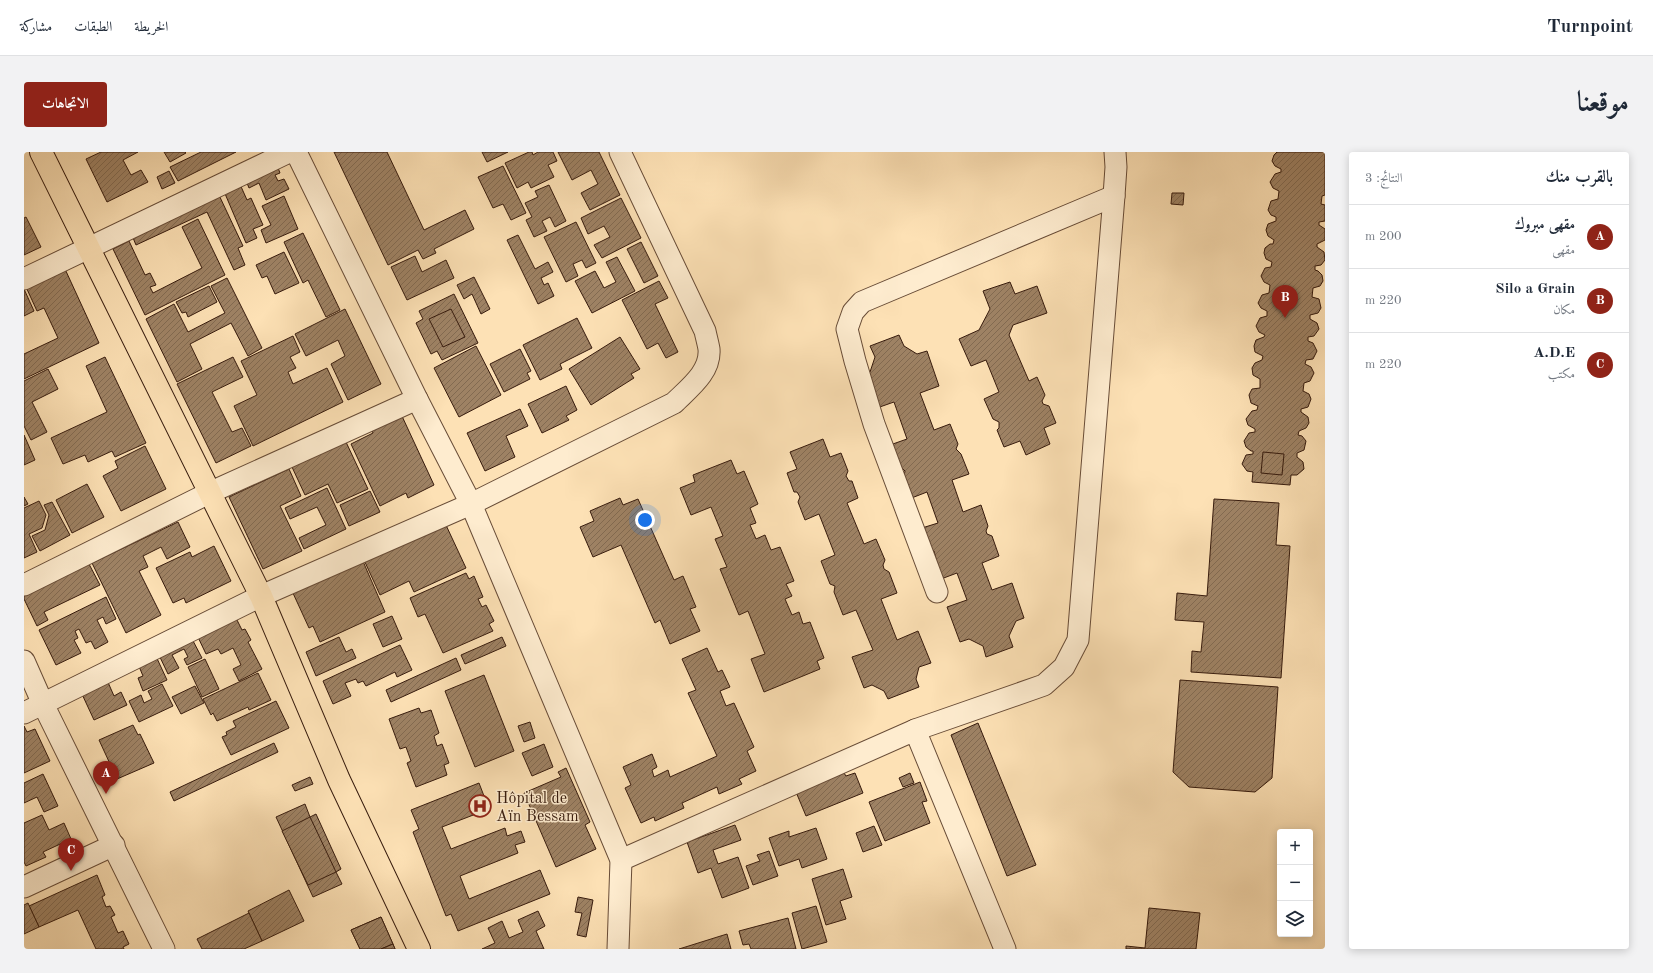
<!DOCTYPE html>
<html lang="ar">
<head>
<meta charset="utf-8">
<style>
	body { margin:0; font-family:"Old Standard TT",Amiri,serif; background:#f2f2f3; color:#1f2937; direction:rtl }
	.controls { position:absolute; right:12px; bottom:12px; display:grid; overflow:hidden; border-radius:4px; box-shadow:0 2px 10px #0003 }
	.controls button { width:36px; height:36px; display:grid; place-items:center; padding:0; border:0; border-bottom:1px solid #e0e1e3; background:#fff; color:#1f2937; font:20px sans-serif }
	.you { position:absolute; left:621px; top:368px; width:14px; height:14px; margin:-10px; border:3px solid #fff; border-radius:50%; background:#1a73e8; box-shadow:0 0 0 6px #1a73e833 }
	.badge { display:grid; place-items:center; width:26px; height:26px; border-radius:50%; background:#8f2418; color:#fff; font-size:13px; font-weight:700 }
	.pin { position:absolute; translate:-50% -33px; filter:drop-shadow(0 1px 2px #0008) }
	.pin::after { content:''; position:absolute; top:21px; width:14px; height:12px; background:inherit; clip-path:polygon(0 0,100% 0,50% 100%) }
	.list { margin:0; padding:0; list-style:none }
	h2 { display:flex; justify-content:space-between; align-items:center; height:52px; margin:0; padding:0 16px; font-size:17px }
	h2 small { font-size:13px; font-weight:400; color:#747a83 }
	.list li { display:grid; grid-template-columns:26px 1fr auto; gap:12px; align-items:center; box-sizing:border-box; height:64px; padding:0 16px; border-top:1px solid #e0e1e3 }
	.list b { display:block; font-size:15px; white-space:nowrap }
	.list p { margin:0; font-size:13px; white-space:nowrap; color:#747a83 }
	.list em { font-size:13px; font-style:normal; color:#747a83 }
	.icon { flex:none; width:22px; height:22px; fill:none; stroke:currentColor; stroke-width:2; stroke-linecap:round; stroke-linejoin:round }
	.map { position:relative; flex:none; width:1301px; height:797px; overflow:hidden; direction:ltr; border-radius:4px }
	header { display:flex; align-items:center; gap:24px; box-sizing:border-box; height:56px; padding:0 20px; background:#fff; border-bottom:1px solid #e0e1e3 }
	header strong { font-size:19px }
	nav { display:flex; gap:22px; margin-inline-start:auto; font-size:14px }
	.intro { display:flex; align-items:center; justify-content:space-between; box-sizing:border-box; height:96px; padding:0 24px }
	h1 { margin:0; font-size:28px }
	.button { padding:10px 18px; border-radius:4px; background:#8f2418; color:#fff; font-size:14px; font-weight:700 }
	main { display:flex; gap:24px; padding:0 24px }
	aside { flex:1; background:#fff; border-radius:4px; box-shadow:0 2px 10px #0003 }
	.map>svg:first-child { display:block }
</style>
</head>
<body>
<header>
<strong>Turnpoint</strong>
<nav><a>الخريطة</a><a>الطبقات</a><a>مشاركة</a></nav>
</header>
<div class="intro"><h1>موقعنا</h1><a class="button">الاتجاهات</a></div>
<main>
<aside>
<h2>بالقرب منك<small>النتائج: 3</small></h2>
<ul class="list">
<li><span class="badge">A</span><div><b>مقهى مبروك</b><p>مقهى</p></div><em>200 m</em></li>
<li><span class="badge">B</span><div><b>Silo a Grain</b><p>مكان</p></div><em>220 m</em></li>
<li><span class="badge">C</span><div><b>A.D.E</b><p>مكتب</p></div><em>220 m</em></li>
</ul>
</aside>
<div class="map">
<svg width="1301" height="797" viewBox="0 0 1301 797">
	<defs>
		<pattern id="building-hatch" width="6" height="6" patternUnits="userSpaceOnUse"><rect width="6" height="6" fill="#9e8264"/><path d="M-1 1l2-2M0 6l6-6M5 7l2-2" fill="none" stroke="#826a51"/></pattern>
	</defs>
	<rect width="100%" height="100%" fill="#fde1b5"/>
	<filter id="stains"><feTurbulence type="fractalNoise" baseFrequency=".005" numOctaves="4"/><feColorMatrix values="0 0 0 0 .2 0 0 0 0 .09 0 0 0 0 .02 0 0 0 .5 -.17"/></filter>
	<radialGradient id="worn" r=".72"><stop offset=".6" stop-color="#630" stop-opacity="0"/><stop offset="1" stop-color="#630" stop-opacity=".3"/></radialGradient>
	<g fill="url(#building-hatch)" stroke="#371b0d">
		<path d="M77 0H114L99 8 107 23 117 18 124 30 83 50 62 7Z"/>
		<path d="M140 0H161L162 1 146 10Z"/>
		<path d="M177 0H212L154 29 146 15Z"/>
		<path d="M310 0H363L400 78 441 58 450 77 410 97 412 101 399 107 394 98 364 113Z"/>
		<path d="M458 0H484L463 10Z"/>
		<path d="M505 0H508L509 3 514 0H529L533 9 524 13 530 25 507 36 504 30 493 36 481 11Z"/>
		<path d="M534 0H575L596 43 566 58 557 41 574 32 567 18 548 28Z"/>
		<path d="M1253 0H1301V43L1298 44 1297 52 1301 53V69L1295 70V73L1301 77V88L1293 92V95L1300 100 1301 108 1297 113 1291 114V118L1294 119 1298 123 1299 129 1296 134 1289 136 1288 145 1295 147 1297 156 1294 161 1286 163V167L1293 171 1295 177 1290 184 1284 185V189L1289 191 1293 199 1289 207 1282 208 1281 212 1287 215 1290 221 1286 229 1280 231 1279 239 1285 242 1287 247 1284 255 1277 257V260L1284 265 1285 271 1282 276 1275 279 1274 283 1278 284 1282 289 1280 298 1273 301V305L1279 310 1280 317 1273 323H1267L1266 333 1228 330 1229 320 1223 319 1218 312 1222 303 1229 302V299H1227L1222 295 1220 289 1225 281 1231 280V277L1224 273 1222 267 1228 259 1233 258 1234 254 1227 251 1225 243 1228 237 1236 236V227L1229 223 1228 216 1231 211 1238 208 1239 204 1231 200 1230 194 1232 188 1240 185 1241 183 1235 180 1232 174 1236 166 1243 164V159L1237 156 1234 151 1238 143 1245 141 1246 133 1240 130 1237 124 1241 116 1247 115 1248 110 1242 107 1240 101 1241 96 1246 92H1249L1250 88 1244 84 1242 78 1244 72 1252 69V65L1247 63 1244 58 1247 49 1254 47 1255 39 1249 36 1246 30 1251 22 1257 20V17L1251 14 1248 9 1250 3Z"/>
		<path d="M253 13 256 21 251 23 254 29 260 27 265 37 242 48 235 31 225 36 221 26Z"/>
		<path d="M479 14 502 61 487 68 479 52 469 56 454 25Z"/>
		<path d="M145 19 151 31 138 37 133 25Z"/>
		<path d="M215 30 223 48 227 46 239 73 229 77 233 86 222 91 199 37Z"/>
		<path d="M525 33 542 69 531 75 526 65 518 69 523 79 510 85 502 68 508 65 501 51 514 45 511 39Z"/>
		<path d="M194 41 219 94 214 96 221 113 210 118 183 60 112 93 107 81Z"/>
		<path d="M1148 41H1160L1159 53 1147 52Z"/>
		<path d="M260 44 274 77 242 91 237 78 247 73 238 54Z"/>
		<path d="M597 46 617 86 578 106 570 93 586 85 580 74 564 82 557 66Z"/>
		<path d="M2 65 17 95 0 103V66Z"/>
		<path d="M174 67 201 123 121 163 89 97 105 89 121 123 126 121 132 133 126 135 129 141 178 116 158 75Z"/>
		<path d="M552 70 572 111 562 116 558 108 549 112 554 124 542 130 520 85Z"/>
		<path d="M279 81 316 158 302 165 284 128 279 131 260 90Z"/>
		<path d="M494 83 511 117 524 110 529 120 517 126 520 133 524 131 530 144 514 152 483 88Z"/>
		<path d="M617 90 634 124 620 131 603 97Z"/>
		<path d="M260 100 275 131 251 142 243 124 238 126 232 113Z"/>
		<path d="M391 104 398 120 422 108 430 126 383 148 367 115Z"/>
		<path d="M593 105 611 139 568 161 551 129 571 119 580 136 592 130 582 110Z"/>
		<path d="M41 117 75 191 0 227V202L34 186 20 156 13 159 2 135Z"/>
		<path d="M450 125 466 157 457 162 448 142 440 147 433 133Z"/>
		<path d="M203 126 238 196 224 204 207 171 166 192 178 217 153 230 122 167 150 152 164 180 201 161 187 134Z"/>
		<path d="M635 129 644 146 631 152 654 200 642 206 634 191 623 197 598 148Z"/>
		<path d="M986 130 991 142 1013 134 1023 161 989 173 985 183 1005 229 1013 225 1021 243 1018 249 1019 252 1025 254 1032 271 1020 276 1026 292 1002 303 996 289 980 295 973 278 975 276V270L969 267 960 247 975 240 962 208 947 214 935 187 955 178 966 157 959 139Z"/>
		<path d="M185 134 193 150 164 165 162 160 158 161 152 150Z"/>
		<path d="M0 137 10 159 0 164Z"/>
		<path d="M430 142 454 191 418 208 413 199 407 202 392 171 399 167 395 159Z"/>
		<path d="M321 157 357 232 324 248 307 212 321 204 314 188 282 204 271 182Z"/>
		<path d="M427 157 441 185 419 195 405 167Z"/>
		<path d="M553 166 568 196 536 212 538 217 516 228 499 193Z"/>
		<path d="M875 183 880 194 893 202 903 199 915 234 896 241 910 278 926 272 934 292 932 297 937 302 945 322 928 328 939 360 957 353 964 374 962 379 963 382 968 384 975 404 958 411 968 438 988 431 1000 466 992 469 985 484 989 495 962 505 959 494 945 487 936 490 923 455 943 448 933 421 917 427 910 399 906 397 898 376 914 371 903 340 885 347 880 324 881 319 877 315 866 293 883 287 870 250 850 257 837 223 846 220 851 205 846 194Z"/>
		<path d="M269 184 276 200 266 205 272 216 264 220 269 232 303 216 319 250 229 294 210 254 233 243 217 209Z"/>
		<path d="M596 185 616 217 607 222 610 226 567 253 545 217Z"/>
		<path d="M452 194 477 243 435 265 410 216Z"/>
		<path d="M496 197 507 219 503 221 506 227 480 240 466 212Z"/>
		<path d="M81 205 122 291 91 305 88 299 64 310 61 303 39 312 27 286 83 260 62 214Z"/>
		<path d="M209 205 219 225 188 240 208 280 218 276 227 294 192 311 153 232Z"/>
		<path d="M24 217 34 237 8 250 23 280 7 288 0 274V229Z"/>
		<path d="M542 234 553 258 542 264 545 268 518 281 504 252Z"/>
		<path d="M496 257 504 274 482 284 491 305 461 319 443 281Z"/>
		<path d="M377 262 410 333 384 346 382 341 356 354 327 292 349 281 347 276Z"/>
		<path d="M0 283 11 308 0 313Z"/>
		<path d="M799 287 806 305 817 301 824 319 822 324 825 329H828L834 346 823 351 840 392 852 387 861 408 859 413 860 417 865 420 873 441 857 447 873 488 894 479 907 511 895 515 892 527 895 535 864 547 860 539 848 533 840 536 828 505 849 498 832 458 819 463 810 440 811 434 806 432 797 409 811 403 795 362 781 368 774 350 776 345 773 340H770L763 321 773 317 766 300Z"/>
		<path d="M322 290 344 337 313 351 304 332 281 343 268 315Z"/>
		<path d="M121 294 142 337 97 359 79 324 94 316 91 309Z"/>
		<path d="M1239 300 1260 302 1258 323 1237 321Z"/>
		<path d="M707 308 713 322 720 319 734 352 726 356 732 371 726 373 732 387 741 383 747 398 756 395 770 429 762 432 768 444 761 447 768 463 775 460 779 472 786 470 800 506 793 509 796 517 740 540 727 507 741 502 724 459 715 463 696 417 703 415 691 387 699 384 687 355 667 363 656 336 671 330 669 323Z"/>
		<path d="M265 317 277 344 256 354 278 399 239 417 205 345Z"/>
		<path d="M63 332 80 365 48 381 32 348Z"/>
		<path d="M303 336 322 377 280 397 275 386 302 373 293 355 266 367 261 356Z"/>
		<path d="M346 339 356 360 325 374 316 353Z"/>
		<path d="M0 345 4 352 0 354Z"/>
		<path d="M596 346 599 353 614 347 650 428 659 424 672 455 666 457 676 479 646 492 636 468 631 471 597 393 569 405 556 375 570 369 566 359Z"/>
		<path d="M1190 347 1255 351 1252 393 1266 394 1257 526 1167 520 1168 499 1177 500 1180 470 1151 468 1153 441 1183 444Z"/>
		<path d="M15 349 22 363 18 376 5 382 13 400 0 406V356Z"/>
		<path d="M28 350 46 383 16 399 8 384 21 378 25 363 20 353Z"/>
		<path d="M154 370 166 395 143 407 137 395 119 404 124 415 115 419 137 463 102 481 68 411Z"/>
		<path d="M421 371 442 416 390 440 385 429 356 443 340 408Z"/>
		<path d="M190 394 207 429 162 451 160 446 149 451 132 416 166 400 168 405Z"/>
		<path d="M338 407 361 460 296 490 289 474 285 476 268 439Z"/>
		<path d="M65 412 76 433 20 460 24 468 13 474 0 447V444Z"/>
		<path d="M442 421 445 427 450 424 459 445 454 447 458 455 462 453 470 469 465 472 469 479 419 501 401 462 394 465 386 446Z"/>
		<path d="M82 445 92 467 82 472 79 465 73 468 84 490 71 497 67 489 62 491 55 477 51 479 54 486 50 488 57 501 32 513 15 478Z"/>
		<path d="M210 462 218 478 221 477 227 488 224 490 238 517 215 529 209 517 217 513 209 496 197 502 194 497 182 502 172 481Z"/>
		<path d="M368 464 378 487 359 495 349 472Z"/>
		<path d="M167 485 178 506 163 513 160 507 164 505 160 497 148 503 155 516 144 522 134 501Z"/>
		<path d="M315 485 322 500 328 497 332 506 292 524 282 500Z"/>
		<path d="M478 485 482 494 441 512 437 503Z"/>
		<path d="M376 493 388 518 373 525 371 520 342 534 339 529 334 531 332 527 321 531 327 544 309 552 299 529Z"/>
		<path d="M683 496 694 520 698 518 706 535 696 539 702 554 710 551 730 595 723 599 732 619 715 627 718 632 695 642 693 635 658 651 660 656 631 669 630 665 617 671 601 636 607 633 599 615 628 602 633 615 628 618 630 625 644 618 646 625 693 604 664 541 672 538 658 507Z"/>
		<path d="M130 500 143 528 119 539 114 526 119 524 114 512Z"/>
		<path d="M432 506 437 518 367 550 362 538Z"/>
		<path d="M181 507 195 537 178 545 164 515Z"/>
		<path d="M234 521 247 548 225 558 224 555 193 569 189 561 187 563 179 547Z"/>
		<path d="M460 523 490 599 451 615 421 539Z"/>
		<path d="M83 528 90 544 97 540 103 553 70 568 57 540Z"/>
		<path d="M1156 528 1254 535 1248 626 1231 640 1165 635 1149 620Z"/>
		<path d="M138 532 149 554 115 570 105 549 117 543 120 551 128 547 124 539Z"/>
		<path d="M171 534 180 551 157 562 148 545Z"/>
		<path d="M252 549 265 576 207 603 198 585 203 583 202 580 212 575 209 569Z"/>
		<path d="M395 556 397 561 407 558 415 581 410 584 413 594 418 592 425 611 420 613 423 623 392 635 383 611 387 609 382 595 376 597 365 567Z"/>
		<path d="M506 570 511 586 500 590 494 574Z"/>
		<path d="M954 571 1012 713 983 724 927 583Z"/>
		<path d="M109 573 114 583 116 582 130 611 93 627 75 588Z"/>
		<path d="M0 574 3 580 11 577 26 609 0 621Z"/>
		<path d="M250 591 254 600 150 649 146 640Z"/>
		<path d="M520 592 529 615 508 624 498 601Z"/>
		<path d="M542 616 566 670 561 673 572 697 532 715 500 641 537 625 534 620Z"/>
		<path d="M820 621 822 624 831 621 839 641 782 664 772 640Z"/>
		<path d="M886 621 890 631 879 635 875 626Z"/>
		<path d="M19 622 34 654 20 660 13 645 0 651V631Z"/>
		<path d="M286 625 289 632 271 639 268 633Z"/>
		<path d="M896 630 903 649 898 650 906 671 861 689 845 650Z"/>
		<path d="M455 631 465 657 418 675 427 697 481 676 483 684 497 679 501 690 491 693 494 701 436 724 445 747 516 718 526 742 434 779 427 762 422 764 389 680 395 677 387 658Z"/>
		<path d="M281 652 286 665 292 662 317 717 312 720 318 732 289 745 252 665Z"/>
		<path d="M18 663 25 678 40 671 47 687 19 700 22 705 2 714 0 710V671Z"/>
		<path d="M286 665 312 720 284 733 258 679Z"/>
		<path d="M711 673 717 688 689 698 694 712 714 705 725 736 698 746 687 716 674 721 663 690Z"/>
		<path d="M850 674 858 693 839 700 832 681Z"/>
		<path d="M792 676 803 707 778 716 775 707 755 714 745 686 765 679V685Z"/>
		<path d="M745 699 754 724 729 733 722 714 736 709 733 703Z"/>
		<path d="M819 717 828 745 816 749 822 767 802 773 788 727Z"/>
		<path d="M73 723 81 743 78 745 82 755 86 754 91 763 87 765 94 781 99 779 105 792 99 795 100 797H72L54 758 15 775 5 754Z"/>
		<path d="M265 738 280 769 238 789 224 759Z"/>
		<path d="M554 745 569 748 562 785 553 783 558 761 551 760Z"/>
		<path d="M4 751 15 775 0 782V753Z"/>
		<path d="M792 754 803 790 778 797 768 761Z"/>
		<path d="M1125 756 1176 761 1172 797H1102V794L1121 796Z"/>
		<path d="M514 759 521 774 512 779 520 797H458L471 791 464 776 478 769 485 786 499 780 494 768Z"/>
		<path d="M225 761 238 789 220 797H178L173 787Z"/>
		<path d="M357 765 371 797H336L327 778Z"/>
		<path d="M357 765 369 792 357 797H336L327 778Z"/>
		<path d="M764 766 772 797H727L725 792 719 793 715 779Z"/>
		<path d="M703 782 707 797H655Z"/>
		<path d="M369 792 371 797H357Z"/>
	</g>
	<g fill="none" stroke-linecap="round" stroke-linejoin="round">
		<g stroke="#684c37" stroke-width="23">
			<g id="minor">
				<path d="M272 0 393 247 447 352 597 708 594 797"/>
				<path d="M0 127 265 0"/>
				<path d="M0 433 185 341 393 247"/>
				<path d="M913 440 850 272 831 209 823 177 829 160 838 150 1090 44"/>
				<path d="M0 509 19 552 140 797"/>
				<path d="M0 561 237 444 447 352 650 251C665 236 687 220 685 197 684 191 682 184 681 179L596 0"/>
				<path d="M891 578 1020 533 1040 515 1054 488 1090 44 1092 15 1091 0"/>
				<path d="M597 708 891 578 981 797"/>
				<path d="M0 735 90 693"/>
			</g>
		</g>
		<g stroke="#371b0d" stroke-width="24">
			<path id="primary" d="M17 0 237 444 315 628 395 797"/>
		</g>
		<use href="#minor" stroke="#feeccf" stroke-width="21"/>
		<use href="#primary" stroke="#fde1b5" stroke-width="22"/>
	</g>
	<defs>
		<g id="hospital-ring" transform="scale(1.15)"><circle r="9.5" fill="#feeccf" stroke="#8f2418" stroke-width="1.5"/><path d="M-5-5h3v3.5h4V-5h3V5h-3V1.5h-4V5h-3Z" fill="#8f2418"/></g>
	</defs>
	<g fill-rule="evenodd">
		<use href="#hospital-ring" x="456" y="654"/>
	</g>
	<g text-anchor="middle" stroke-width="3" stroke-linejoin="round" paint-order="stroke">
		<g font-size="16" fill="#371b0d" stroke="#feeccf" text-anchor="start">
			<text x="472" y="651">Hôpital de<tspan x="472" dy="18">Aïn Bessam</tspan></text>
		</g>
	</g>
	<rect width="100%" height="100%" filter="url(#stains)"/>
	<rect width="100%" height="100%" fill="url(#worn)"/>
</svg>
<div class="controls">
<button>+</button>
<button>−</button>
<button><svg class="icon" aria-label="layers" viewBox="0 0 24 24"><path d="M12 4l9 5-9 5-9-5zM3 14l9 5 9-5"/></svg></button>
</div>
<div class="you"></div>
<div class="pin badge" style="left:82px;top:642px">A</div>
<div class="pin badge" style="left:1261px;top:166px">B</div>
<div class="pin badge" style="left:47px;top:719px">C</div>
</div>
</main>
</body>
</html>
